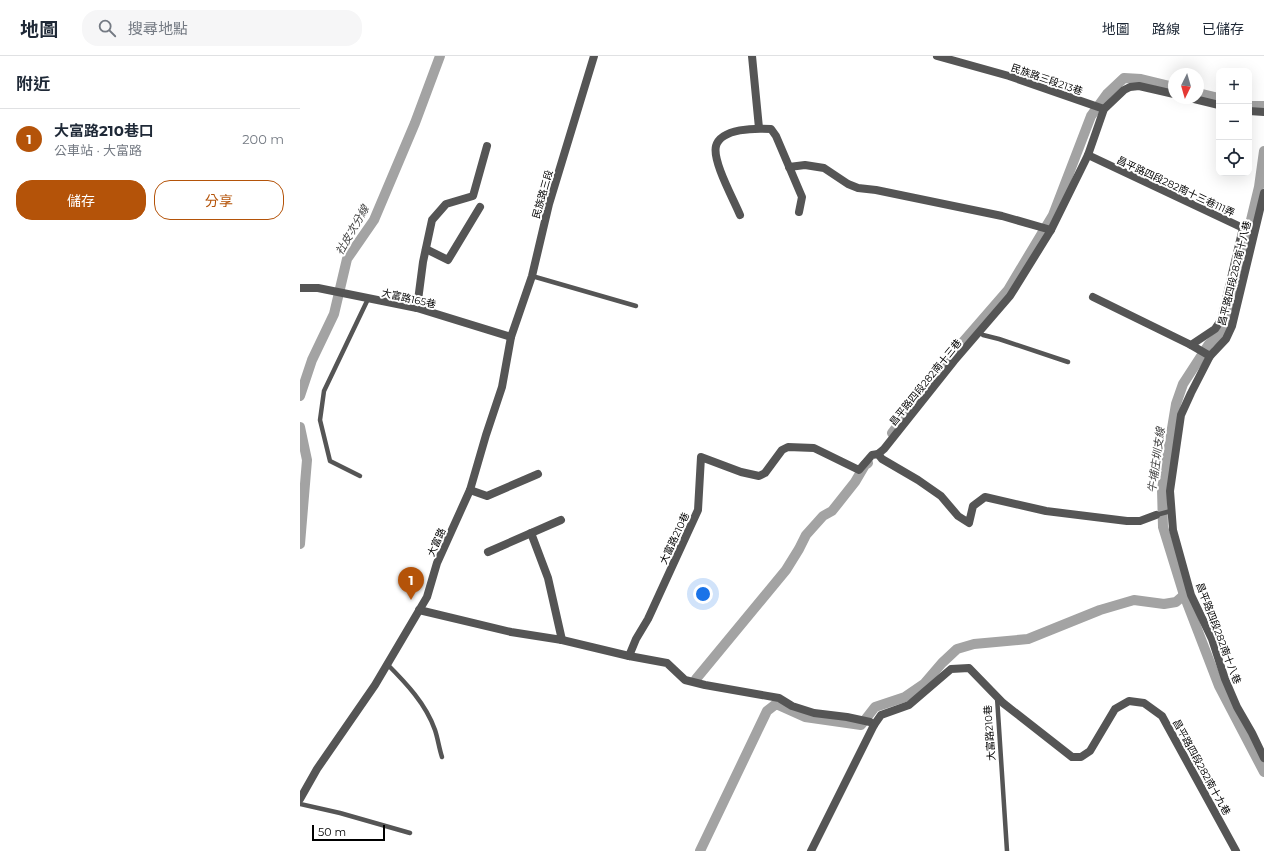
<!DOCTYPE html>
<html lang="zh-TW">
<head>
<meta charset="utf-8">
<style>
	body { margin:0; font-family:Montserrat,"Noto Sans TC",sans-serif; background:#f6f6f7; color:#1f2937 }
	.controls { position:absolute; right:12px; top:12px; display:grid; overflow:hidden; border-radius:8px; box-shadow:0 4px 16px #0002 }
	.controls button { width:36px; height:36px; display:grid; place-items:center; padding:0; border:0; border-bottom:1px solid #e0e1e3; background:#fff; color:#1f2937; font:20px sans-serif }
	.compass { position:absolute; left:868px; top:12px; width:36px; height:36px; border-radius:50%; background:#fff; box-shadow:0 4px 16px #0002; rotate:185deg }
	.scale { position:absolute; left:12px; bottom:10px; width:73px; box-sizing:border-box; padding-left:4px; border:2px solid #000; border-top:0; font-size:11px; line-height:14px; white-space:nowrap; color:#000; -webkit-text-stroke:3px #fff; paint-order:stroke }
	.you { position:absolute; left:403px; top:538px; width:14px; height:14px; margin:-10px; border:3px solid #fff; border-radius:50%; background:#1a73e8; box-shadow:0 0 0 6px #1a73e833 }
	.badge { display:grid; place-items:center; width:26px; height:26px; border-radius:50%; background:#b45309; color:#fff; font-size:13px; font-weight:700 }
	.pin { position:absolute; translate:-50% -33px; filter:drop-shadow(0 1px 2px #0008) }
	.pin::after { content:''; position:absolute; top:21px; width:14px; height:12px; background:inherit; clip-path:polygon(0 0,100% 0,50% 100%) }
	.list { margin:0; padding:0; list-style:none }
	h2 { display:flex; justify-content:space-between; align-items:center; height:52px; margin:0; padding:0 16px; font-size:17px }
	h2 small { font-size:13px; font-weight:400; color:#747a83 }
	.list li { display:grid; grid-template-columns:26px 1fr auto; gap:12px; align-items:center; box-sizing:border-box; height:60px; padding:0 16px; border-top:1px solid #e0e1e3 }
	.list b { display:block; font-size:15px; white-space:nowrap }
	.list p { margin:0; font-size:13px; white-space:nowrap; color:#747a83 }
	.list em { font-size:13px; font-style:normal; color:#747a83 }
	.actions { display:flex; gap:8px; padding:12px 16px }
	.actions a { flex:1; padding:9px 0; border:1px solid #b45309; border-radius:16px; text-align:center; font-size:14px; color:#b45309 }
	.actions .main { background:#b45309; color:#fff }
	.icon { flex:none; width:22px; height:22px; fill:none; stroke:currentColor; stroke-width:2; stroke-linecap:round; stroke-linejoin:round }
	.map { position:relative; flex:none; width:964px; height:795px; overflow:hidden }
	header { display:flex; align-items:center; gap:24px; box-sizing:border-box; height:56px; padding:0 20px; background:#fff; border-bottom:1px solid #e0e1e3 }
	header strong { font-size:19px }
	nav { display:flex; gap:22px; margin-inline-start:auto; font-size:14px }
	.search { width:280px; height:36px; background:#f6f6f7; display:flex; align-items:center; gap:10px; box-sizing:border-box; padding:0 14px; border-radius:16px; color:#747a83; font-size:15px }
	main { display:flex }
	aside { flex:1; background:#fff }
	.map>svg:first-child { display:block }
</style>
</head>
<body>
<header>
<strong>地圖</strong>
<div class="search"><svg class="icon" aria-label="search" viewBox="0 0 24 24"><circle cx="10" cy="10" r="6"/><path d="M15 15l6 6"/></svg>搜尋地點</div>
<nav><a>地圖</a><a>路線</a><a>已儲存</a></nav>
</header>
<main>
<aside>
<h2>附近<small></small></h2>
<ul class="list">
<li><span class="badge">1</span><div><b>大富路210巷口</b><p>公車站 · 大富路</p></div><em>200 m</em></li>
</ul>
<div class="actions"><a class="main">儲存</a><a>分享</a></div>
</aside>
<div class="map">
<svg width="964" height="795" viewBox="0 0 964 795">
	<rect width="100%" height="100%" fill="#fff"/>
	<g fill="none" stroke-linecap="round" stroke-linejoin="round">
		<g stroke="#a3a3a3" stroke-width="10">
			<path d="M898 37 919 42"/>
			<path d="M949 50H964"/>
			<path d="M964 95 959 131 927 263 921 278 909 288 883 328 876 348 862 433 863 471 884 539 919 630 964 716"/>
			<path d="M0 340 12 304 34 258 47 203 74 164 115 67 140 0"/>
			<path d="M0 371 7 404 0 488"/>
			<path d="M592 377 649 302 708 234 753 159 791 60 807 38 824 22 841 23 874 31"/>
			<path d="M396 623 486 514 499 493 506 479 523 460 532 455 555 426 565 409 568 407"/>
			<path d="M400 795 467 655 476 648 505 661 561 669 575 651 605 641 624 628 642 607 657 593 674 588 728 583 800 554 834 544 864 548 876 546 884 539"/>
		</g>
		<g stroke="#555" stroke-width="4.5">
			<path d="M232 220 336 250"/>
			<path d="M679 276 683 279 699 283 768 306"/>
			<path d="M60 420 30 405 20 364 24 335 68 243"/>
			<path d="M856 459 871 455"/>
			<path d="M87 608C106 627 126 648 135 674 138 683 139 692 142 701"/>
			<path d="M697 641 707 795"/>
			<path d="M0 748 40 757 110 777"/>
		</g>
		<g stroke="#555" stroke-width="8">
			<path d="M452 0 459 72"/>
			<path d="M637 0 709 20 804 53"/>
			<path d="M890 42 919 49"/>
			<path d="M949 55 964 56"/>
			<path d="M788 99 943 172 921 264 915 273 891 289 793 241"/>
			<path d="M489 111 505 109 524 112 548 128 558 132 576 134 702 160 751 174"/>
			<path d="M964 137 932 270 926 283 910 300 891 337 881 359 870 435 873 474 891 539 912 583 925 623 937 651 952 677 964 702"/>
			<path d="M440 159C434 144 412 105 416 90 421 72 456 72 471 73L476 80 502 141 499 156"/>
			<path d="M126 193 148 204 180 151"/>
			<path d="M0 232H18L117 252 211 281"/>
			<path d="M117 252 123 206 132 164 146 148 173 140 187 90"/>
			<path d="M891 289 910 300"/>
			<path d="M578 398 582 403 618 424 641 440 658 460 669 467 673 450 685 441 746 455 827 465H840L856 459"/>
			<path d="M170 434 187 440 238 418"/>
			<path d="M231 477 248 522 262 584"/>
			<path d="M188 496 261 464"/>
			<path d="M119 554 211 576 262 584 329 600 367 607 385 624 405 629 479 642 492 650 514 657 547 661 570 666 574 669"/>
			<path d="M329 600 336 583 348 563 398 454 401 401 441 416 459 420 465 417 482 394 488 391 514 392 559 414 572 399 578 398 584 393 654 305 710 240 751 174 788 99 804 53 824 34 830 31 839 30 874 38"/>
			<path d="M0 743 17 713 75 629 127 541 137 507 170 434 186 379 202 331 211 281 232 220 249 148 294 0"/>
			<path d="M511 795 574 669 581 659 609 649 651 613 669 612 703 647 772 701H781L790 695 815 653 829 645 844 647 862 660 936 795"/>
		</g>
	</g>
	<g text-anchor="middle" stroke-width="4" stroke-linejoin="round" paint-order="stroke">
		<g font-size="10" fill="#000" stroke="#fff">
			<text transform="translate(747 23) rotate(19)" y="4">民族路三段213巷</text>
			<text transform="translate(876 130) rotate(25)" y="4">昌平路四段282南十三巷111弄</text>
			<text transform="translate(242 138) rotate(-74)" y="4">民族路三段</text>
			<text transform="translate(934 217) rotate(-76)" y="4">昌平路四段282南十八巷</text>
			<text transform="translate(109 242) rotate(13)" y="4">大富路165巷</text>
			<text transform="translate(625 326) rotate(-51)" y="4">昌平路四段282南十三巷</text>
			<text transform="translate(374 482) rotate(-65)" y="4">大富路210巷</text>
			<text transform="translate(136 486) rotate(-66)" y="4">大富路</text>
			<text transform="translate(919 577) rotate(69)" y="4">昌平路四段282南十八巷</text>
			<text transform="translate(689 677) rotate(-94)" y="4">大富路210巷</text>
			<text transform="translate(902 711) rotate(61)" y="4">昌平路四段282南十九巷</text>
		</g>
		<g font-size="11" font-style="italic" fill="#444" stroke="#fff">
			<text transform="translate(52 174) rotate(-60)" y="4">社皮次分線</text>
			<text transform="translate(856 404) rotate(-82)" y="4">牛埔庄圳支線</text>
		</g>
	</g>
</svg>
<div class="controls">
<button>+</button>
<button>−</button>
<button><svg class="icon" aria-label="locate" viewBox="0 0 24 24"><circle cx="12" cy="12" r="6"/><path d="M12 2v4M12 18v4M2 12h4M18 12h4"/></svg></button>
</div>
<svg class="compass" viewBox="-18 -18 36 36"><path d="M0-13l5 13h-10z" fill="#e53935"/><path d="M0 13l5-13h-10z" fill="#747a83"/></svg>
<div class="scale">50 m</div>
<div class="you"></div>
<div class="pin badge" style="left:111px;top:544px">1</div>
</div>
</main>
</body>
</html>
